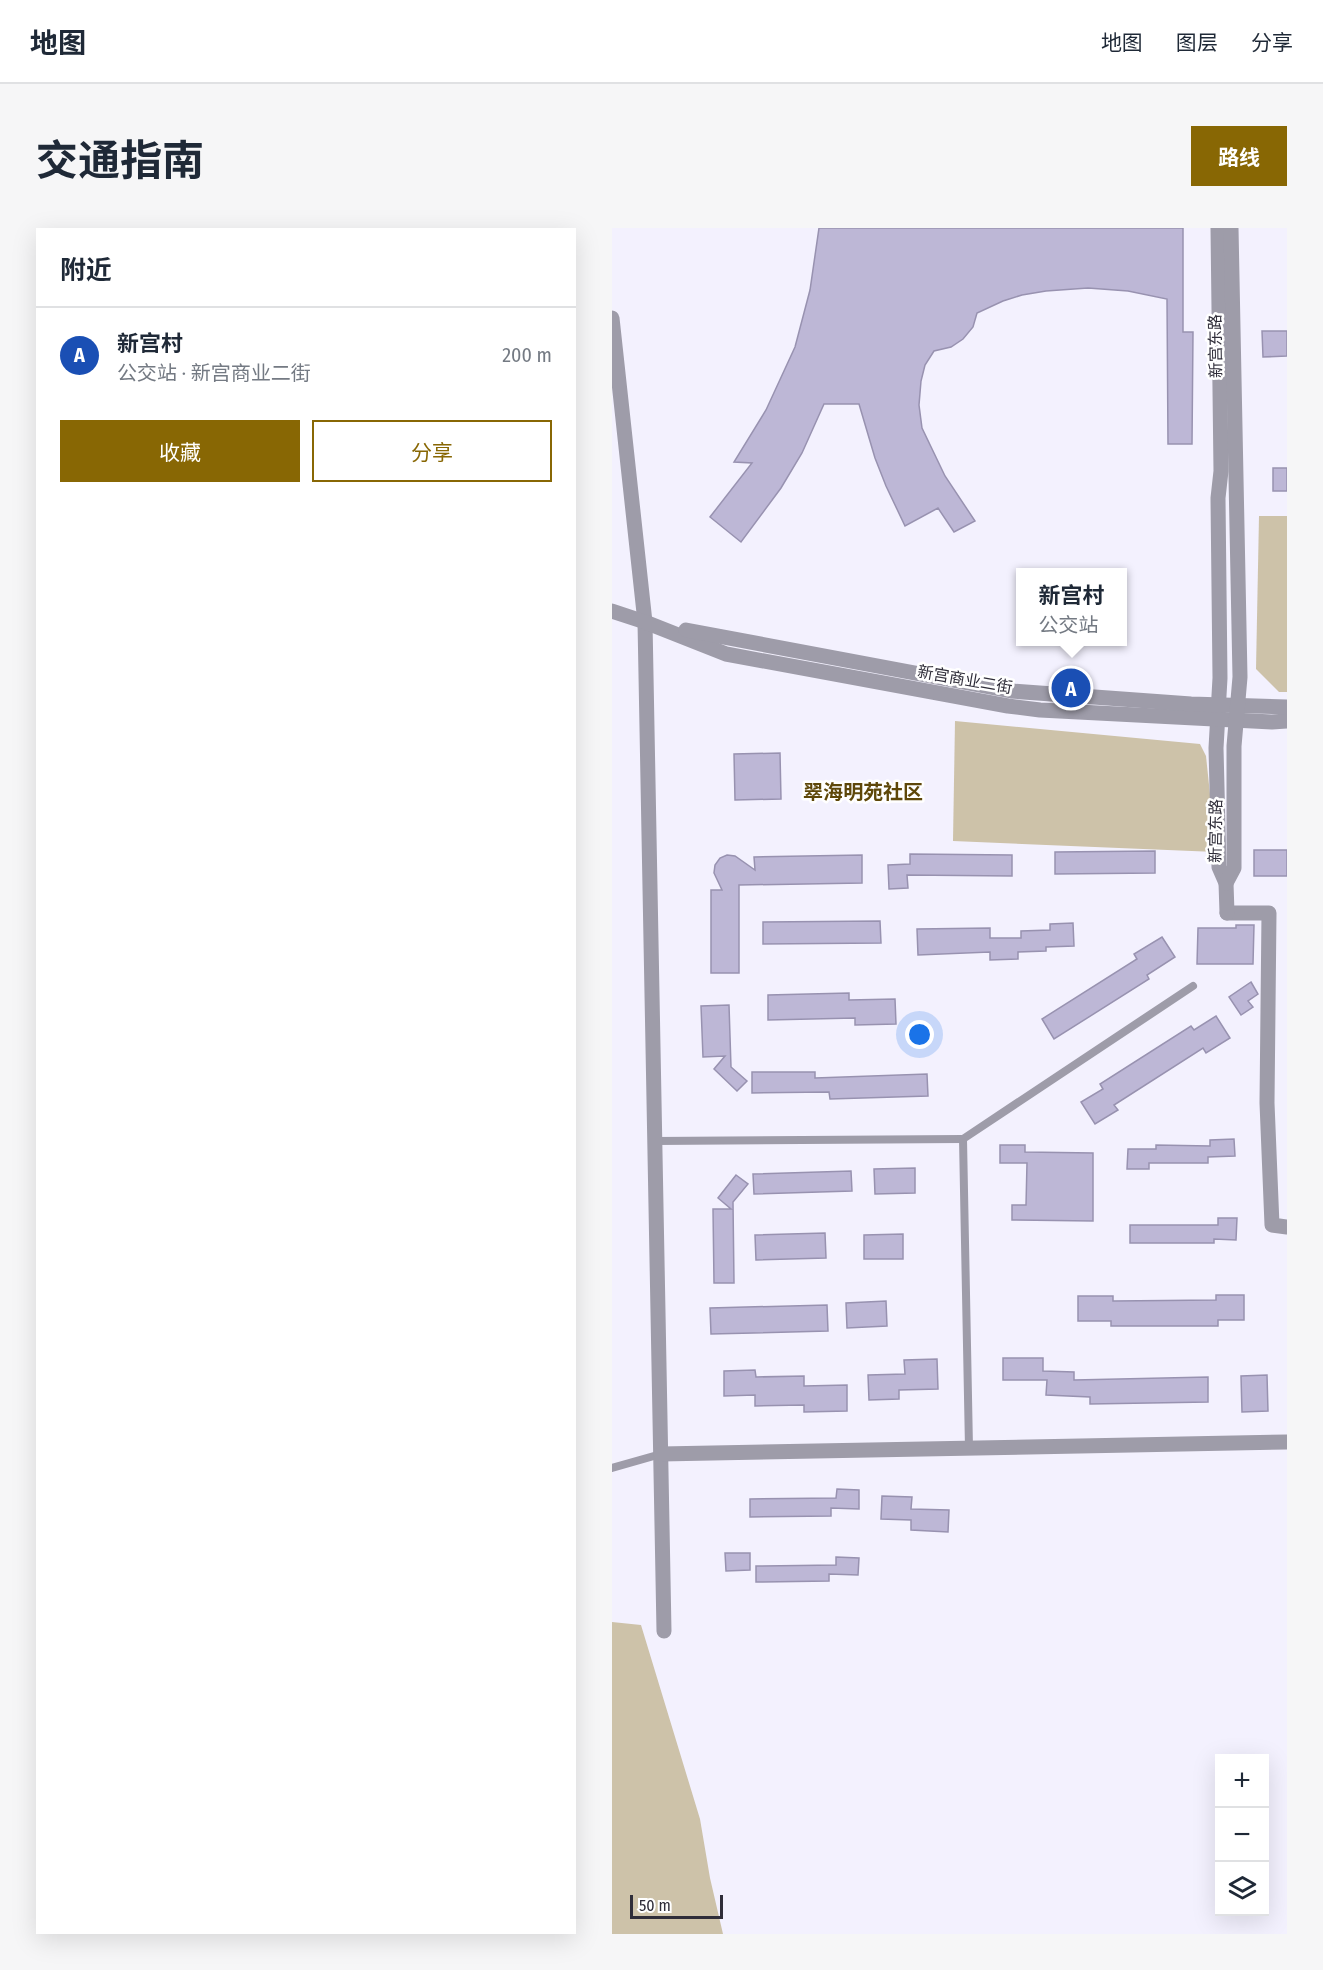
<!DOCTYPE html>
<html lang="zh">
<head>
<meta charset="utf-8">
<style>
	body { margin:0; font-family:"Fira Sans Condensed","Noto Sans SC",sans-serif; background:#f6f6f7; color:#1f2937 }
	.controls { position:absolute; right:18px; bottom:18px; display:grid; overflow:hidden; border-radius:0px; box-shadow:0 6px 24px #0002 }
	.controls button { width:54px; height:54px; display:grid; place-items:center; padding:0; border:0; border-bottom:2px solid #e0e1e3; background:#fff; color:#1f2937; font:30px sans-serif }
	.scale { position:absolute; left:18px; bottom:15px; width:93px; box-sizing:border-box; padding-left:6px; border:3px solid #2f2d39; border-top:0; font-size:16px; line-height:21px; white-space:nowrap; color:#2f2d39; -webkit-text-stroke:4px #fff; paint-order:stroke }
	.you { position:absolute; left:308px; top:807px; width:21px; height:21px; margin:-15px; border:4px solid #fff; border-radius:50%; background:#1a73e8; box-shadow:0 0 0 9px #1a73e833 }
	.badge { display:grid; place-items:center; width:39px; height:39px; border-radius:50%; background:#886704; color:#fff; font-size:20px; font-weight:700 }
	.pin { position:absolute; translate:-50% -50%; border:3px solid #fff; box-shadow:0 2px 6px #0006 }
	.popup { position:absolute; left:404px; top:340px; width:111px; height:78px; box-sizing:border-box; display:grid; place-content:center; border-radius:0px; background:#fff; filter:drop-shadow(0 2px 4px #0005); font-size:20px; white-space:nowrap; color:#747a83 }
	.popup b { font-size:22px; color:#1f2937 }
	.popup::after { content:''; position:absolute; left:50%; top:100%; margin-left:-12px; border:12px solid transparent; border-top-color:#fff }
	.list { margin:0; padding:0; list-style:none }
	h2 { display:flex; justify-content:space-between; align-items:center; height:78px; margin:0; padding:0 24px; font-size:26px }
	h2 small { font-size:20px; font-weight:400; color:#747a83 }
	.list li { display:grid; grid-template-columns:39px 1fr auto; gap:18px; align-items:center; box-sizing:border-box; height:96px; padding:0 24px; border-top:2px solid #e0e1e3 }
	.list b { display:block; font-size:22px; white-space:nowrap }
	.list p { margin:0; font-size:20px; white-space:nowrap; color:#747a83 }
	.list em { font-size:20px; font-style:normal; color:#747a83 }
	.actions { display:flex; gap:12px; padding:18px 24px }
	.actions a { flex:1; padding:14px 0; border:2px solid #886704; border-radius:0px; text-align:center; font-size:21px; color:#886704 }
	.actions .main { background:#886704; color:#fff }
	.icon { flex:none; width:33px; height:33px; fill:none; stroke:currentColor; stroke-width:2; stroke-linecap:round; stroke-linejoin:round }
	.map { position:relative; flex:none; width:675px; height:1706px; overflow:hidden; border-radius:0px }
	header { display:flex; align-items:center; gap:36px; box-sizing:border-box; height:84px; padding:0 30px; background:#fff; border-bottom:2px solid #e0e1e3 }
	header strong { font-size:28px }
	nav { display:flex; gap:33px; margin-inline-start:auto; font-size:21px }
	.intro { display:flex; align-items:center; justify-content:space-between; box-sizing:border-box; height:144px; padding:0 36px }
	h1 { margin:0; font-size:42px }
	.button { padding:15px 27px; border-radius:0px; background:#886704; color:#fff; font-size:21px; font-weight:700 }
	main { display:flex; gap:36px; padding:0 36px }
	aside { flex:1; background:#fff; border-radius:0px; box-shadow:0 6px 24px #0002 }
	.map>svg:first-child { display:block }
</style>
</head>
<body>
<header>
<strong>地图</strong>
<nav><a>地图</a><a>图层</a><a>分享</a></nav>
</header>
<div class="intro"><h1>交通指南</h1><a class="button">路线</a></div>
<main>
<aside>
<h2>附近<small></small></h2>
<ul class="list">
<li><span class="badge" style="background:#1a4fb4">A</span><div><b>新宫村</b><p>公交站 · 新宫商业二街</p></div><em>200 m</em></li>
</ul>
<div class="actions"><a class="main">收藏</a><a>分享</a></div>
</aside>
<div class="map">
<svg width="675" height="1706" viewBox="0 0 675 1706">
	<rect width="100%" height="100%" fill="#f3f1fe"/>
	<g fill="#cdc2a9">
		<path d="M647 288H675V464H667L644 441Z"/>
		<path d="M343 493 588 516 594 528 604 624 341 613Z"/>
		<path d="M0 1394 29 1397 88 1591 98 1650 111 1706H0Z"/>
	</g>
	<g fill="#bdb7d6" stroke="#9892b0" stroke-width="1.5">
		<path d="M207 0H571V104H581L580 216H556L555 71 516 63 476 60 434 63 410 67 391 73 365 85 361 99 351 111 339 119 322 123 313 137 309 153 307 177 310 200 333 248 363 293 342 304 326 280 293 298 274 258 263 230 247 176H212L190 225 169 260 129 314 98 289 140 235 122 234 154 182 183 119 198 62Z"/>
		<path d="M650 103H675V128L651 129Z"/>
		<rect x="661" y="240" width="14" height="23"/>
		<path d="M168 525 169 571 123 572 122 526Z"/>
		<rect x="642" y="622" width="33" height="26"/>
		<path d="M543 623V645L443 646V624Z"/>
		<path d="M298 626 400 627V648L295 647 296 660 277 661 276 637 298 636Z"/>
		<path d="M115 627 123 628 143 642 142 629 250 627V655L127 657V745H99V662H110L102 645 103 637 108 630Z"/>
		<path d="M268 693 269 715 151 716V694Z"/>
		<path d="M461 695 462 718 434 719V723L406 724V731L378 732V724L306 727 305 701 378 700V710H409V703L438 702V696Z"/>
		<path d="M624 697H642L641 736H585L586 700H624Z"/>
		<path d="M550 709 563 729 535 747 537 751 442 811 430 791 525 731 522 726Z"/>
		<path d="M639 754 646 766 636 773 641 779 629 787 617 769Z"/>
		<path d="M237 765V772L283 771 284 796 243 797V790L156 792V767Z"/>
		<path d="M117 777 119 839 135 853 125 863 102 841 113 828 91 829 89 778Z"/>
		<path d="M604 788 618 810 594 825 591 820 502 877 506 882 483 896 469 874 491 861 488 856 579 798 582 802Z"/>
		<path d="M140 844H203V850L315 846 316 868 218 871 217 864 140 865Z"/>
		<path d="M622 911 623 928 596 929V935H537V941H515L516 921H544V917L598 918V912Z"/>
		<path d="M388 917H413V924L481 925V993L400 992V977H414L415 935H388Z"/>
		<path d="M303 940V965L263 966 262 941Z"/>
		<path d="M239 943 240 963 142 966 141 946Z"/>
		<path d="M124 947 136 956 121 974 122 1055H102L101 981H119L106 970Z"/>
		<path d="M606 990H625L624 1012 602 1011V1015H518V997H606Z"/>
		<path d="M213 1005 214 1030 144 1032 143 1007Z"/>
		<path d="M291 1006V1031H252V1007Z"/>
		<path d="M604 1067H632V1092H606V1098H499V1093H466V1068H501V1073L604 1072Z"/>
		<path d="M274 1073 275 1098 235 1100 234 1075Z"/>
		<path d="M215 1077 216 1103 99 1106 98 1080Z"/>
		<path d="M391 1130H431V1143L462 1144V1152L596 1149V1174L478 1176V1169L434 1167 435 1152H391Z"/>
		<path d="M325 1131 326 1161 287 1162V1171L257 1172 256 1147 293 1146 292 1132Z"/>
		<path d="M143 1142 144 1149 192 1148V1158L235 1157V1183L192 1184V1177L143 1178V1167L112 1168V1143Z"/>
		<path d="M655 1147 656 1183 630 1184 629 1148Z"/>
		<path d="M225 1261 247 1262V1281L219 1280V1288L138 1289V1271L224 1270Z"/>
		<path d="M270 1268 300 1269 299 1281 337 1282 336 1304 299 1302V1292L269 1291Z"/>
		<path d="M113 1325H138V1342L114 1343Z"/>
		<path d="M224 1329 247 1330 246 1347 217 1346V1353L144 1354V1338L224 1337Z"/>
	</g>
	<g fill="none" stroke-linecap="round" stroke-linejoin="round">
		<g stroke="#9e9ca9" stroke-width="8">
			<path d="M43 913 351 911"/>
			<path d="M357 1220 351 911 581 758"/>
			<path d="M0 1240 49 1226"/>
		</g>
		<path stroke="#9e9ca9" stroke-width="15" d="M615 685H657L655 875 660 997 675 999"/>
		<g stroke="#9e9ca9" stroke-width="15">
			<path d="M606 0 609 243 606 270 608 450 604 520 607 639 614 655 615 685"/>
			<path d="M0 90 33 394 52 1403"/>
			<path d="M0 383 33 394 114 426 396 478 428 482 660 494 675 493"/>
			<path d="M74 402 399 463 579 476 675 479"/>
			<path d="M614 655 622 640V518L628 449 619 0"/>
			<path d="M49 1226 675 1214"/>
		</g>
	</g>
	<g text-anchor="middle" stroke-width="5" stroke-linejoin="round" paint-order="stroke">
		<g font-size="16" fill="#2f2d39" stroke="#fff">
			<text transform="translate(603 118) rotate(-91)" y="6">新宫东路</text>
			<text transform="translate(353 451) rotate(10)" y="6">新宫商业二街</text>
			<text transform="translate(603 603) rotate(-89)" y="6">新宫东路</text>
		</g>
		<g font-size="20" font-weight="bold" fill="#5e4709" stroke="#fff">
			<text x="251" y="571">翠海明苑社区</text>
		</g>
	</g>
</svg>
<div class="controls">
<button>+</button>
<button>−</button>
<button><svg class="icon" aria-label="layers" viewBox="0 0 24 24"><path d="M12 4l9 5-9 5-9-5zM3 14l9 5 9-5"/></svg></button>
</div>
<div class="scale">50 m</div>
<div class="you"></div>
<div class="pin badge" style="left:459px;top:460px;background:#1a4fb4">A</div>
<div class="popup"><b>新宫村</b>公交站</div>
</div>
</main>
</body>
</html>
